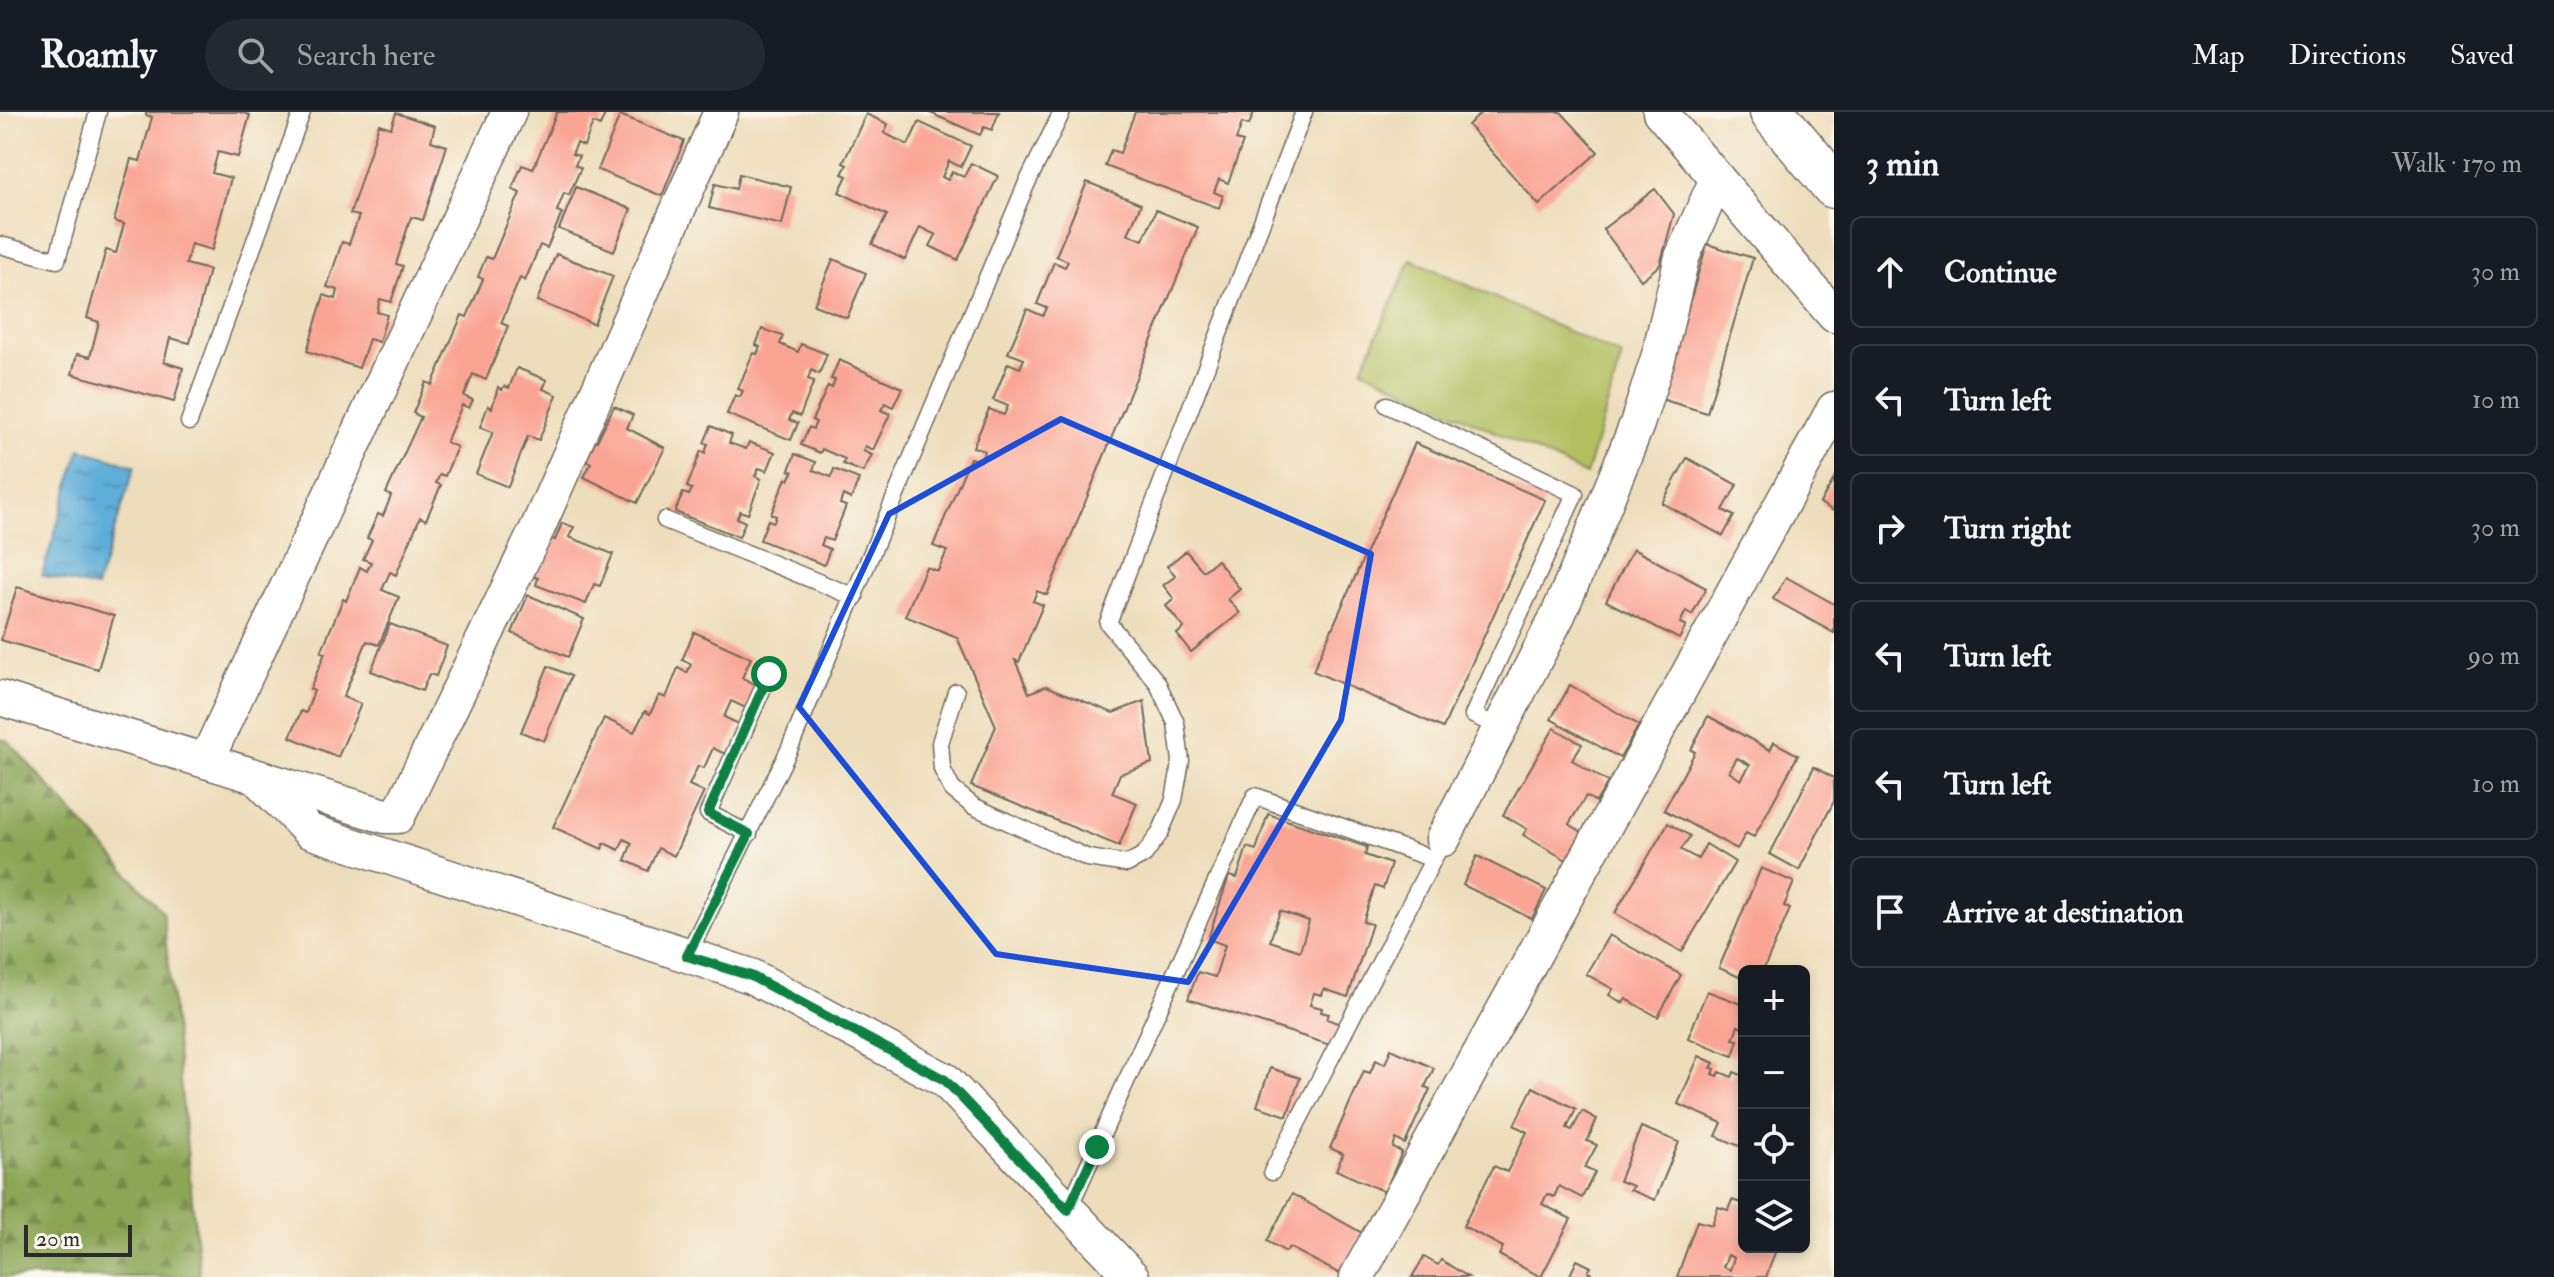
<!DOCTYPE html>
<html lang="en">
<head>
<meta charset="utf-8">
<style>
	body { margin:0; font-family:"IM FELL Double Pica",serif; background:#242831; color:#f1f3f6 }
	.controls { position:absolute; right:24px; bottom:24px; display:grid; overflow:hidden; border-radius:12px; box-shadow:0 4px 12px #0003 }
	.controls button { width:72px; height:72px; display:grid; place-items:center; padding:0; border:0; border-bottom:2px solid #363941; background:#171b24; color:#f1f3f6; font:40px sans-serif }
	.scale { position:absolute; left:24px; bottom:20px; width:108px; box-sizing:border-box; padding-left:8px; border:4px solid #2b2b2b; border-top:0; font-size:22px; line-height:28px; white-space:nowrap; color:#2b2b2b; -webkit-text-stroke:6px #fbf7ec; paint-order:stroke }
	.stop { position:absolute; width:24px; height:24px; margin:-18px; border:6px solid #0b8043; border-radius:50%; background:#fff }
	.stop.end { background:#0b8043; border-color:#fff; box-shadow:0 2px 8px #0008 }
	.list { margin:0; padding:0; list-style:none }
	h2 { display:flex; justify-content:space-between; align-items:center; height:104px; margin:0; padding:0 32px; font-size:34px }
	h2 small { font-size:26px; font-weight:400; color:#9ea1a6 }
	.list li { display:grid; grid-template-columns:52px 1fr auto; gap:24px; align-items:center; box-sizing:border-box; height:112px; margin:0 16px 16px; padding:0 16px; border:2px solid #363941; border-radius:12px }
	.list b { display:block; font-size:30px; white-space:nowrap }
	.list em { font-size:26px; font-style:normal; color:#9ea1a6 }
	.icon { flex:none; width:44px; height:44px; fill:none; stroke:currentColor; stroke-width:2; stroke-linecap:round; stroke-linejoin:round }
	.map { position:relative; flex:none; width:1834px; height:1165px; overflow:hidden }
	header { display:flex; align-items:center; gap:48px; box-sizing:border-box; height:112px; padding:0 40px; background:#171b24; border-bottom:2px solid #363941 }
	header strong { font-size:38px }
	nav { display:flex; gap:44px; margin-inline-start:auto; font-size:28px }
	.search { width:560px; height:72px; background:#242831; display:flex; align-items:center; gap:20px; box-sizing:border-box; padding:0 28px; border-radius:44px; color:#9ea1a6; font-size:30px }
	main { display:flex }
	aside { flex:1; background:#171b24 }
	.map>svg:first-child { display:block }
</style>
</head>
<body>
<header>
<strong>Roamly</strong>
<div class="search"><svg class="icon" aria-label="search" viewBox="0 0 24 24"><circle cx="10" cy="10" r="6"/><path d="M15 15l6 6"/></svg>Search here</div>
<nav><a>Map</a><a>Directions</a><a>Saved</a></nav>
</header>
<main>
<div class="map">
<svg width="1834" height="1165" viewBox="0 0 1834 1165">
	<defs>
		<pattern id="forest-firs" width="22" height="20" patternUnits="userSpaceOnUse" patternTransform="scale(2)"><rect width="22" height="20" fill="#8ca657"/><path d="M5 1l3.5 6h-7zM16 11l3.5 6h-7z" fill="#738748"/></pattern>
		<pattern id="water-ripples" width="26" height="14" patternUnits="userSpaceOnUse" patternTransform="scale(2)"><rect width="26" height="14" fill="#5faed9"/><path d="M2 4q2-2 4 0t4 0M15 11q2-2 4 0t4 0" fill="none" stroke="#4f8eb0"/></pattern>
	</defs>
	<rect width="100%" height="100%" fill="#fbf7ec"/>
	<filter id="ink" filterUnits="userSpaceOnUse"><feTurbulence type="fractalNoise" baseFrequency=".0125" numOctaves="2"/><feDisplacementMap in="SourceGraphic" scale="16" xChannelSelector="R" yChannelSelector="G"/><feConvolveMatrix kernelMatrix="1 2 1 2 8 2 1 2 1" color-interpolation-filters="sRGB"/></filter>
	<filter id="wash" filterUnits="userSpaceOnUse"><feTurbulence type="fractalNoise" baseFrequency=".006" numOctaves="4" result="noise"/><feDisplacementMap in="SourceGraphic" scale="32" xChannelSelector="R" yChannelSelector="G"/><feGaussianBlur stdDeviation="1.8" result="paint"/><feColorMatrix in="noise" values="0 0 0 0 0 0 0 0 0 0 0 0 0 0 0 0 0 1.4 0 .05"/><feComposite in="paint" operator="in"/></filter>
	<g filter="url(#wash)">
		<rect width="100%" height="100%" fill="#edb"/>
		<path fill="url(#forest-firs)" stroke="#5c6841" stroke-width="2" d="M0 627 8 629 163 800 200 1165H0Z"/>
		<path fill="#b1bf61" stroke="#6e7546" stroke-width="2" d="M1411 147 1622 244 1586 363 1362 257Z"/>
		<path fill="url(#water-ripples)" stroke="#456c82" stroke-width="2" d="M80 337 135 354 96 476 42 463Z"/>
		<g id="blocks">
			<g fill="#faa594" fill-rule="evenodd">
				<path d="M146 0H239L250 3 238 45 218 40 212 61 231 66 212 138 191 132 186 152 209 158 190 231 170 226 164 250 183 256 174 290 72 262 77 242 90 245 99 210 87 206 106 138 116 141 124 112 114 109 131 47 140 49 152 5 146 3Z"/>
				<path d="M557 0H606L600 14 593 11 584 34 577 31 572 42 579 44 575 53 581 56 569 83 564 81 557 99 562 101 547 136 540 133 525 169 520 166 501 211 508 214 486 268 473 262 464 284 473 288 469 296 462 293 446 330 457 335 445 364 440 362 436 371 441 373 426 408 420 405 396 463 390 460 382 478 399 485 379 533 367 529 343 585 361 592 338 645 290 625 301 599 306 601 314 579 310 577 325 541 321 540 343 487 346 489 360 455 367 459 371 450 363 447 372 428 367 426 378 402 383 404 391 384 386 381 421 305 413 301 426 270 432 273 462 203 467 205 483 167 478 165 486 145 492 147 520 81 512 77 522 53 533 57Z"/>
				<path d="M928 0H999L992 18 984 15 980 23Z"/>
				<path d="M1135 0H1254L1249 13 1242 11 1236 28 1243 30 1228 71 1219 67 1214 80 1223 84 1219 96 1105 54 1111 38 1120 41Z"/>
				<path d="M1482 0H1561L1598 40 1539 93 1468 13Z"/>
				<path d="M396 1 435 14 431 29 447 34 423 108 411 105 396 152 403 154 391 190 380 187 377 200 387 203 379 230 369 227 359 256 307 239 324 183 336 187 338 178 327 175 342 130 349 132 359 104 350 102 379 12 391 16Z"/>
				<path d="M866 2 888 12 884 21 908 33 919 10 971 34 961 55 949 49 942 65 948 68 952 60 964 65 971 51 998 64 958 148 930 134 936 123 920 115 905 148 872 132 887 103 839 80 847 64 842 62 847 53 843 51Z"/>
				<path d="M620 3 684 29 662 84 598 58Z"/>
				<path d="M739 62 791 75 782 113 709 96 715 72 736 77Z"/>
				<path d="M1087 70 1141 92 1128 122 1143 128 1156 98 1198 115 1047 483 1037 479 1033 489 1043 493 1019 550 1015 548 1029 581 1046 574 1113 601 1144 589 1152 651 1120 662 1112 681 1137 691 1119 734 971 674 996 614 957 525 905 504 926 455 938 459 947 439 933 434 970 346 980 349 985 339 973 335 989 297 1004 303 1008 294 993 288 1008 251 1020 256 1024 247 1008 241 1027 197 1043 204 1047 196 1037 192 1054 150 1065 155 1068 149 1056 144Z"/>
				<path d="M576 75 631 97 614 139 559 117Z"/>
				<path d="M1655 77 1674 102 1660 153 1641 168 1603 117Z"/>
				<path d="M1707 132 1753 146 1707 301 1661 287Z"/>
				<path d="M556 142 613 164 594 212 537 189Z"/>
				<path d="M833 147 866 161 847 206 814 193Z"/>
				<path d="M762 217 783 224 780 232 798 240 801 232 827 242 819 262 811 258 808 267 814 269 800 304 792 301 789 308 798 311 791 328 727 302 735 283 740 285 743 279 738 277 753 241 757 242 760 235 756 233Z"/>
				<path d="M839 248 902 276 893 295 885 291 881 298 890 302 873 338 865 334 863 339 872 343 863 360 843 352 845 347 822 337 820 341 801 333 809 315 813 317 816 310 812 308 828 274 832 276 835 268 831 267Z"/>
				<path d="M517 256 547 268 543 277 557 283 539 328 528 324 508 375 476 362 493 320 480 315 488 294 492 296 498 275 502 278 504 274 509 276Z"/>
				<path d="M614 294 633 303 627 316 665 336 637 391 584 365 591 351 582 347 593 326 597 329Z"/>
				<path d="M711 314 732 323 729 331 746 337 749 330 775 340 767 359 759 356 755 364 761 367 748 402 740 399 737 406 745 410 739 425 675 400 683 381 689 383 692 377 687 375 701 339 705 341 708 332 704 331Z"/>
				<path d="M1415 331 1545 388 1443 616 1313 559Z"/>
				<path d="M795 342 816 350 813 358 831 365 834 357 859 367 851 387 843 383 840 392 846 394 832 429 824 426 821 433 830 437 824 453 760 428 768 408 774 410 776 404 771 402 786 366 789 368 793 360 789 358Z"/>
				<path d="M1687 346 1737 373 1723 398 1734 404 1723 424 1662 391Z"/>
				<path d="M1834 367V399L1820 391Z"/>
				<path d="M562 411 574 415 569 425 613 442 600 474 594 472 586 492 536 473 538 466 529 463 549 426 555 428Z"/>
				<path d="M1633 437 1706 476 1692 503 1686 499 1680 511 1686 514 1679 527 1606 489Z"/>
				<path d="M1186 439 1203 459 1217 448 1240 477 1228 487 1240 501 1191 540 1177 522 1184 516 1166 494 1174 487 1163 473 1176 464 1167 454Z"/>
				<path d="M1786 465 1834 492V521L1773 487Z"/>
				<path d="M17 475 114 504 98 557 1 528Z"/>
				<path d="M528 483 584 507 568 545 512 521Z"/>
				<path d="M390 512 447 534 436 564 429 562 422 579 371 559Z"/>
				<path d="M694 520 751 546 742 566 757 573 746 596 731 589 724 605 739 612 725 642 713 636 704 656 698 654 689 673 704 680 674 744 658 736 648 759 625 748 632 731 624 727 619 738 604 731 602 737 553 715 604 606 634 620 645 599 650 602 659 583 666 586 678 556 687 561 691 552 682 548Z"/>
				<path d="M548 554 571 564 544 629 521 620Z"/>
				<path d="M1570 573 1639 613 1620 646 1551 607Z"/>
				<path d="M1708 604 1770 638 1774 630 1798 643 1754 725 1746 721 1737 737 1664 698 1695 640 1691 638ZM1737 646 1750 653 1741 668 1729 660Z"/>
				<path d="M1554 616 1582 632 1572 648 1608 670 1596 690 1586 684 1569 712 1585 722 1568 749 1523 723 1527 717 1503 703Z"/>
				<path d="M1814 655 1834 666V689L1799 758 1770 742Z"/>
				<path d="M1268 702 1367 735 1365 743 1391 752 1383 777 1375 774 1363 810 1372 812 1348 885 1324 877 1322 883 1314 881 1310 893 1322 896 1321 900 1329 902 1327 907 1340 912 1333 934 1188 887 1198 860 1215 865 1225 833 1208 827 1229 764 1237 766 1247 735 1256 738ZM1280 799 1309 809 1300 839 1270 829Z"/>
				<path d="M1668 711 1690 724 1681 738 1698 747 1706 732 1735 750 1682 840 1615 801Z"/>
				<path d="M1477 744 1546 778 1532 807 1463 773Z"/>
				<path d="M1761 756 1794 770 1784 794 1790 797 1763 859H1744V867L1719 856Z"/>
				<path d="M1609 823 1681 863 1658 905 1626 887 1623 891 1609 883 1613 877 1586 862Z"/>
				<path d="M1707 879 1744 893V917L1738 914 1733 927 1738 928 1733 944 1688 926Z"/>
				<path d="M1391 937 1434 956 1425 975 1430 977 1405 1032 1396 1027 1393 1036 1402 1040 1385 1080 1336 1058 1343 1042 1330 1036 1364 959 1370 961 1376 948 1385 952Z"/>
				<path d="M1699 944 1714 951 1711 956 1715 958 1713 962 1718 964 1720 960 1732 965 1734 960 1744 964V1036L1716 1024 1722 1011 1678 992Z"/>
				<path d="M1270 956 1300 966 1287 1004 1257 994Z"/>
				<path d="M1533 975 1576 997 1567 1016 1572 1018 1582 999 1597 1007 1587 1029 1597 1033 1585 1055 1595 1060 1582 1086 1559 1074 1554 1085 1547 1082 1542 1092 1571 1107 1541 1165 1499 1143 1503 1135 1463 1114 1494 1054 1507 1060 1527 1020 1514 1013Z"/>
				<path d="M1641 1015 1679 1030 1655 1088 1630 1078 1633 1074 1619 1069Z"/>
				<path d="M1292 1082 1362 1121 1340 1162 1289 1135 1286 1140 1267 1129Z"/>
				<path d="M1732 1088 1744 1092V1135H1777L1766 1165H1677L1697 1109 1712 1113 1718 1095 1728 1098ZM1728 1143 1734 1146 1730 1158 1723 1155Z"/>
				<path d="M1424 1145 1438 1153 1441 1148 1468 1165H1412Z"/>
				<path d="M1577 1148 1591 1155 1588 1160 1598 1165H1569Z"/>
			</g>
		</g>
	</g>
	<g filter="url(#ink)">
		<use href="#blocks" fill-opacity="0" stroke="#6f695d" stroke-width="2"/>
		<g fill="none" stroke-linecap="round" stroke-linejoin="round">
			<g stroke="#6f695d" stroke-width="19">
				<g id="lane">
					<path d="M0 133 57 148 98 0"/>
					<path d="M1387 293 1575 382 1473 603 1501 616"/>
					<path d="M189 310 302 0"/>
					<path d="M665 408 855 485"/>
					<path d="M956 580 940 631 942 657 952 677 973 694 1088 746 1127 752 1144 743 1160 721 1174 688 1181 649 1176 611 1157 570 1108 511 1304 0"/>
					<path d="M749 722 708 701 769 562"/>
					<path d="M687 844 789 638 1026 73 1062 0"/>
					<path d="M1272 1060 1437 740"/>
					<path d="M1068 1098 1255 684 1433 747"/>
				</g>
			</g>
			<g stroke="#6f695d" stroke-width="37">
				<g id="street">
					<path d="M1660 0 1834 203"/>
					<path d="M0 586 385 704H398L538 415 721 0"/>
					<path d="M206 649 509 0"/>
					<path d="M259 668 309 719 751 864 945 968 1132 1165"/>
					<path d="M1443 727 1558 503 1590 429 1637 312 1659 243 1682 145 1717 67"/>
					<path d="M1357 1165 1834 297"/>
				</g>
			</g>
			<g stroke="#6f695d" stroke-width="47">
				<path id="secondary" d="M1772 0 1834 74"/>
			</g>
			<use href="#lane" stroke="#fff" stroke-width="16"/>
			<use href="#street" stroke="#fff" stroke-width="34"/>
			<use href="#secondary" stroke="#fff" stroke-width="44"/>
		</g>
	</g>
	<g fill="none" stroke-linecap="round" stroke-linejoin="round" filter="url(#ink)">
		<path stroke="#0b8043" stroke-width="10" d="M769 562 708 701 749 722 687 844 751 864 945 968 1068 1098 1097 1035"/>
	</g>
	<path fill="none" stroke="#1d4ed8" stroke-width="6" stroke-linejoin="round" d="M1061 307 1371 442 1341 608 1188 870 996 842 799 595 889 402Z"/>
</svg>
<div class="controls">
<button>+</button>
<button>−</button>
<button><svg class="icon" aria-label="locate" viewBox="0 0 24 24"><circle cx="12" cy="12" r="6"/><path d="M12 2v4M12 18v4M2 12h4M18 12h4"/></svg></button>
<button><svg class="icon" aria-label="layers" viewBox="0 0 24 24"><path d="M12 4l9 5-9 5-9-5zM3 14l9 5 9-5"/></svg></button>
</div>
<div class="scale">20 m</div>
<div class="stop" style="left:769px;top:562px"></div>
<div class="stop end" style="left:1097px;top:1035px"></div>
</div>
<aside>
<h2>3 min<small>Walk · 170 m</small></h2>
<ul class="list">
<li><svg class="icon" aria-label="ahead" viewBox="0 0 24 24"><path d="M12 20V5M6 11l6-6 6 6"/></svg><div><b>Continue</b></div><em>30 m</em></li>
<li><svg class="icon" aria-label="left" viewBox="0 0 24 24"><path d="M17 20v-9H6M10 6l-5 5 5 5"/></svg><div><b>Turn left</b></div><em>10 m</em></li>
<li><svg class="icon" aria-label="right" viewBox="0 0 24 24"><path d="M7 20v-9h11M14 6l5 5-5 5"/></svg><div><b>Turn right</b></div><em>30 m</em></li>
<li><svg class="icon" aria-label="left" viewBox="0 0 24 24"><path d="M17 20v-9H6M10 6l-5 5 5 5"/></svg><div><b>Turn left</b></div><em>90 m</em></li>
<li><svg class="icon" aria-label="left" viewBox="0 0 24 24"><path d="M17 20v-9H6M10 6l-5 5 5 5"/></svg><div><b>Turn left</b></div><em>10 m</em></li>
<li><svg class="icon" aria-label="arrive" viewBox="0 0 24 24"><path d="M6 21V4h12l-3 4 3 4H6"/></svg><div><b>Arrive at destination</b></div></li>
</ul>
</aside>
</main>
</body>
</html>
